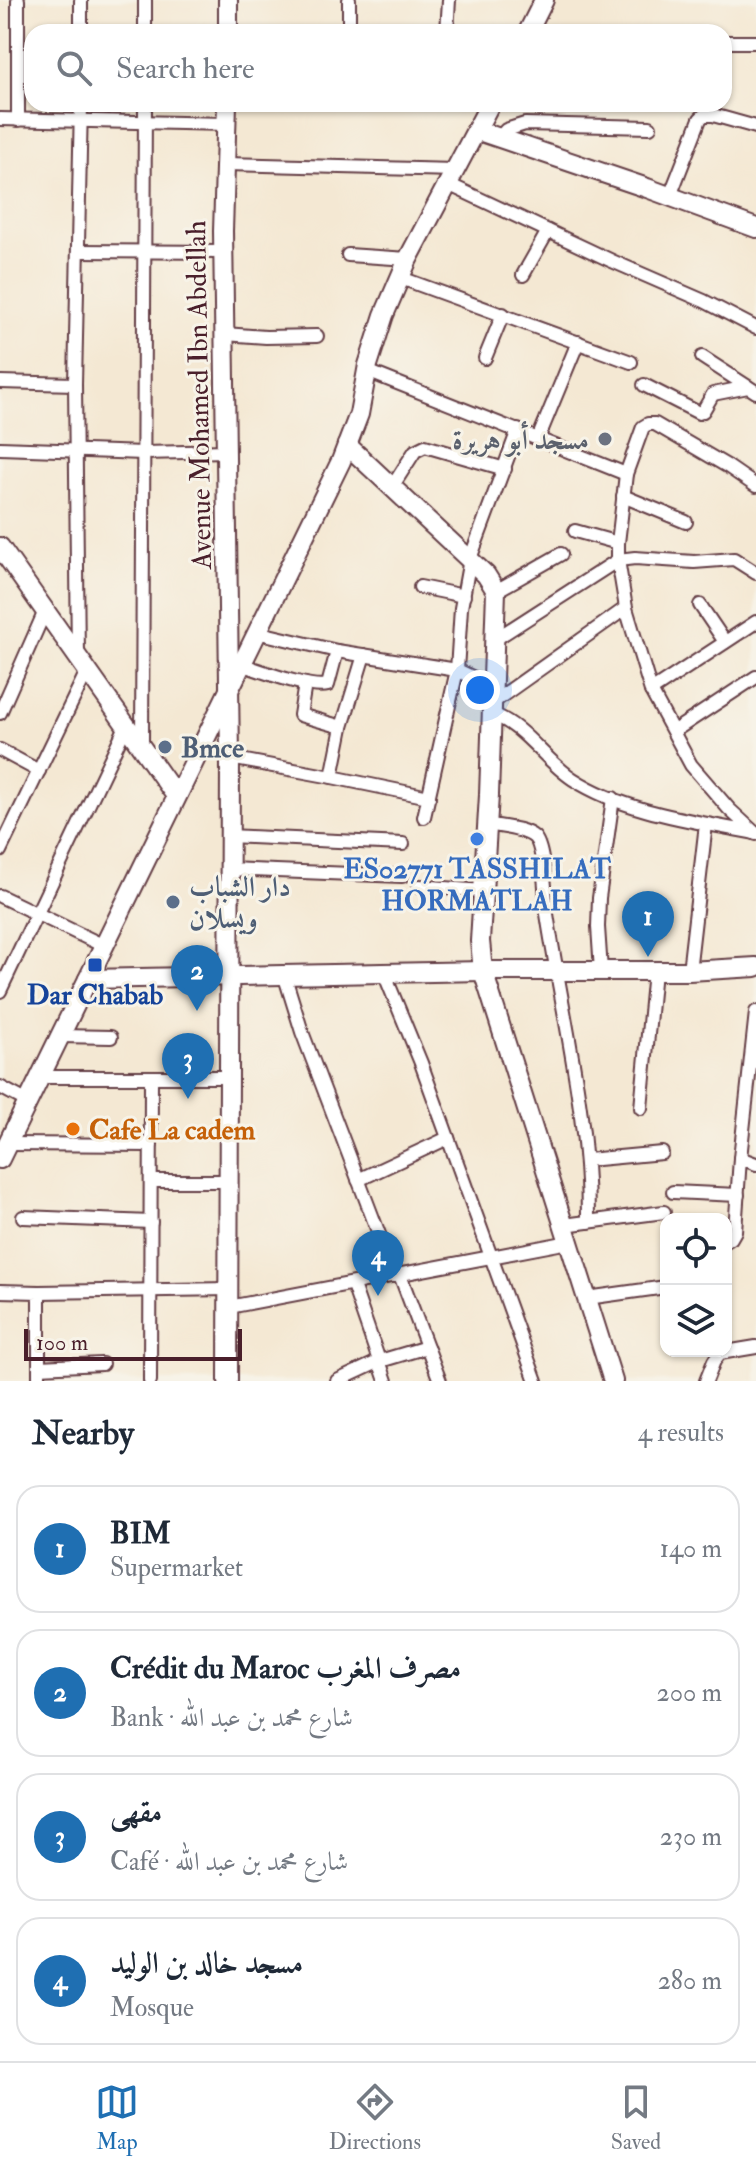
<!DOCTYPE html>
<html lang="en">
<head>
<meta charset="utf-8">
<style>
	body { margin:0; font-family:"IM FELL Double Pica",Amiri,serif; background:#f2f2f3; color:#1f2937 }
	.controls { position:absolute; right:24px; bottom:24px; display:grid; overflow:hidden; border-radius:16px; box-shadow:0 2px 6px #0004 }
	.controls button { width:72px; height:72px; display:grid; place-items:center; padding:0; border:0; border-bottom:2px solid #e0e1e3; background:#fff; color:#1f2937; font:40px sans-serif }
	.scale { position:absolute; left:24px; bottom:20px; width:218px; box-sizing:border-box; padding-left:8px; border:4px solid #4a1f2b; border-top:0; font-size:22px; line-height:28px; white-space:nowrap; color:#4a1f2b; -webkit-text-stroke:6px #f7f3e8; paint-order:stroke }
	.you { position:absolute; left:480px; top:690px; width:28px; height:28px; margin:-20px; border:6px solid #fff; border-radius:50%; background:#1a73e8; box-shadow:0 0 0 12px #1a73e833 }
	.badge { display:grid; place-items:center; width:52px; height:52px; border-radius:50%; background:#1f6fb2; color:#fff; font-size:26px; font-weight:700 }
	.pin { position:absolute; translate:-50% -66px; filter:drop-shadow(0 2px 4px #0008) }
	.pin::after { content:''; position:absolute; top:42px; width:28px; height:24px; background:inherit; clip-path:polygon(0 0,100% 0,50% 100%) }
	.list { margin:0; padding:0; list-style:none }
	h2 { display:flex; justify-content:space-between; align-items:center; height:104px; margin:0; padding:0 32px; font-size:34px }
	h2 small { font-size:26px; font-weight:400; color:#747a83 }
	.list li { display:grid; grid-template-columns:52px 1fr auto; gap:24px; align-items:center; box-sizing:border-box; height:128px; margin:0 16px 16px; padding:0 16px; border:2px solid #e0e1e3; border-radius:24px }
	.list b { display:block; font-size:30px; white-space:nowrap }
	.list p { margin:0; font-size:26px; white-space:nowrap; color:#747a83 }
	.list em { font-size:26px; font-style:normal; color:#747a83 }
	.icon { flex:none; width:44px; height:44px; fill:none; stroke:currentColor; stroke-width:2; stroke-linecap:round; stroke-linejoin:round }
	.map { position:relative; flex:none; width:756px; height:1381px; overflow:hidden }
	.search { position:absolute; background:#fff; box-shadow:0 2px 6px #0004; left:24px; right:24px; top:24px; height:88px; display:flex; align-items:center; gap:20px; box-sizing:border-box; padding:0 28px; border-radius:24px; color:#747a83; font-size:30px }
	.sheet { height:680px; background:#fff }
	nav { display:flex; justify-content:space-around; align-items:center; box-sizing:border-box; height:112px; border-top:2px solid #e0e1e3; background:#fff; font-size:22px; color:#747a83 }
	nav a { display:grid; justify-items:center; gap:4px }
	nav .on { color:#1f6fb2 }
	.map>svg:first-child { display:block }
</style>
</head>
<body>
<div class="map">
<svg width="756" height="1381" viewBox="0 0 756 1381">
	<rect width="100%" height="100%" fill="#f7f3e8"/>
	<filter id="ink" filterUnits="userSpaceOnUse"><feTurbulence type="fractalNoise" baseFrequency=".0125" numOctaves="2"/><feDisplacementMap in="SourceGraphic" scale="16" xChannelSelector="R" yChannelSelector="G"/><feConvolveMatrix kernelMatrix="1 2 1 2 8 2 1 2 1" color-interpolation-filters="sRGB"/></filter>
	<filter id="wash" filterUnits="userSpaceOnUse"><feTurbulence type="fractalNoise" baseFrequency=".006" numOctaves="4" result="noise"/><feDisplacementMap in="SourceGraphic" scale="32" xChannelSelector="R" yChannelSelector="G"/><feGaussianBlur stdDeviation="1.8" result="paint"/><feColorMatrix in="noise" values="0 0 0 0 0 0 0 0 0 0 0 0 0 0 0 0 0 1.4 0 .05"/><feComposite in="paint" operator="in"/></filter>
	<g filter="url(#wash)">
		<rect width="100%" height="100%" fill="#f4e8d3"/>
	</g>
	<g filter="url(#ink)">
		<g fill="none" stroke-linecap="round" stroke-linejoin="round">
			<g stroke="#643d44" stroke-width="16">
				<g id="street">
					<path d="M81 32V0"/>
					<path d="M145 32V0"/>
					<path d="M349 32V0"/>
					<path d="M447 32 449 0"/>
					<path d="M724 42H756"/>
					<path d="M0 119 227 124"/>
					<path d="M18 120V0"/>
					<path d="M499 138 506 130 525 124 650 127"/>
					<path d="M226 164 455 170"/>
					<path d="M448 184 612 261 704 301 756 328"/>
					<path d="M670 196 700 119 704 115H713L756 127"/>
					<path d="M78 251 224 252"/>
					<path d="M348 255 408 259"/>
					<path d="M523 275 548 231"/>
					<path d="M401 278 631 362"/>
					<path d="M225 334 266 337 317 336"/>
					<path d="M702 357 756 392"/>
					<path d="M485 358 503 314"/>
					<path d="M367 371 626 474"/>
					<path d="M0 382 75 384"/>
					<path d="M644 385 699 413 703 411 713 394 748 387"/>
					<path d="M538 439 578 342"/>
					<path d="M0 448 144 453 227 451"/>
					<path d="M756 486 727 466 655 424H648L643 427 626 474 618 543V560L635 558 694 562 734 559 756 573"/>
					<path d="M392 487 415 451 425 446 505 469"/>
					<path d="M623 496 686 522"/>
					<path d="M575 531 618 543"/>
					<path d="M420 587 464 596"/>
					<path d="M496 591 561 554"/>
					<path d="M700 605 725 642"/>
					<path d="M494 640 618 560 626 608 651 691 691 765 729 809 756 834"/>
					<path d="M337 651 457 670 424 817"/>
					<path d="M78 656 75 384 81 104"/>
					<path d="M240 664C260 670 310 690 328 685L337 651 256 632"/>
					<path d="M493 687 457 670 461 608 470 559 518 430"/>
					<path d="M651 691 756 622"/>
					<path d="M492 703 626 608"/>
					<path d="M0 713 45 611"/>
					<path d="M492 714C525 726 544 760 573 779 626 813 695 821 755 833"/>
					<path d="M342 727 364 655"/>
					<path d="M674 731 756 677"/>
					<path d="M142 745 145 104"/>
					<path d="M0 750 39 771"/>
					<path d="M230 758 332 777 342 727 300 715 305 684"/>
					<path d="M332 777 429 797"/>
					<path d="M487 824C500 827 524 828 534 837 545 847 545 898 547 914 563 1017 589 1118 588 1222"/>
					<path d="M229 836 403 844"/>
					<path d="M0 851 87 671"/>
					<path d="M229 869 402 876"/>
					<path d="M419 886 483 891"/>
					<path d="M0 896 104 946"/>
					<path d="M601 971 598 927 599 898 613 798"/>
					<path d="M689 971 706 824"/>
					<path d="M384 973 421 1063 536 1381"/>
					<path d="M284 974 302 1032 395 1276"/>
					<path d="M0 991 127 724"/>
					<path d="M60 1036 111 1037"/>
					<path d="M40 1077H230"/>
					<path d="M0 1087 28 1102"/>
					<path d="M641 1108 654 971"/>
					<path d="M7 1144 151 1145"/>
					<path d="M740 1158 756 1164"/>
					<path d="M587 1160 662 1153"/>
					<path d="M358 1180 448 1138"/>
					<path d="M151 1181H230"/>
					<path d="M673 1192 738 1195"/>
					<path d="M23 1217 151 1222"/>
					<path d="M564 1225 664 1212"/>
					<path d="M726 1241 731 1238 735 1231 740 1158 756 1012"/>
					<path d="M400 1275 440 1381"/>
					<path d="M353 1285 386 1381"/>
					<path d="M0 1291 39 1292V1381"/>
					<path d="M39 1292 230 1289"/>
					<path d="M587 1298 666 1287"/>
					<path d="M229 1307 569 1242"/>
					<path d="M39 1367 102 1364"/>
					<path d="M150 1381 151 1077"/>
					<path d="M337 1381 380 1361 427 1347"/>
					<path d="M706 1381 714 1361 720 1353 756 1347"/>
				</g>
			</g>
			<g stroke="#643d44" stroke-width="22">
				<g id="secondary">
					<path d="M228 32V0"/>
					<path d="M528 32 544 0"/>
					<path d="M227 104 223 231 230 758 228 1381"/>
					<path d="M476 130 647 188 756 228"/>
					<path d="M347 445 486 575 496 591 489 795 480 941 483 971 613 1381"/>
					<path d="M0 547 176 796"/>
					<path d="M88 979 483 971H689L756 967"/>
					<path d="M0 1159 341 461 359 414 368 365 384 315 408 259 490 104"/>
				</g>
			</g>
			<use href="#street" stroke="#fff" stroke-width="12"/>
			<use href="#secondary" stroke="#fff" stroke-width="18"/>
		</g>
	</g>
	<circle fill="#6b7280" stroke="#f7f3e8" stroke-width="3" cx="605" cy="439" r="8"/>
	<g fill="#5c6f8a" stroke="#f7f3e8" stroke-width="3">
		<circle cx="165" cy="747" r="8"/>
		<circle cx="173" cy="902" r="8"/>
	</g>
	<circle fill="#3f7fe0" stroke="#f7f3e8" stroke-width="3" cx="477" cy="839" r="8"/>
	<rect fill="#1a4fb4" stroke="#f7f3e8" stroke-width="3" x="87" y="957" width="16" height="16" rx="4"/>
	<circle fill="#e8710a" stroke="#f7f3e8" stroke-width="3" cx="73" cy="1129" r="8"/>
	<g text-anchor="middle" stroke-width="6" stroke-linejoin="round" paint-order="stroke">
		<g font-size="28" fill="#4a1f2b" stroke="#f7f3e8">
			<text transform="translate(198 395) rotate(-91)" y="10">Avenue Mohamed Ibn Abdellah</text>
		</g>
		<g font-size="28" font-weight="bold" fill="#5b616d" stroke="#f7f3e8" text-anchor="end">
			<text x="589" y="449">مسجد أبو هريرة</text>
		</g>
		<g font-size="28" font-weight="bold" fill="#4e5e75" stroke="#f7f3e8" text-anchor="start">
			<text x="181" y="757">Bmce</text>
			<text x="189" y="896">دار الشباب<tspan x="189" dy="32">ويسلان</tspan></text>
		</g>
		<g font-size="28" font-weight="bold" fill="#366cbe" stroke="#f7f3e8">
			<text x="477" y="878">ES02771 TASSHILAT<tspan x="477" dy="32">HORMATLAH</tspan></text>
		</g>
		<g font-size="28" font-weight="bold" fill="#164399" stroke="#f7f3e8">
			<text x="95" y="1004">Dar Chabab</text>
		</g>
		<g font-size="28" font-weight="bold" fill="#c56008" stroke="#f7f3e8" text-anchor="start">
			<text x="89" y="1139">Cafe La cadem</text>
		</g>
	</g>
</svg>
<div class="controls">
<button><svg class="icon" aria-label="locate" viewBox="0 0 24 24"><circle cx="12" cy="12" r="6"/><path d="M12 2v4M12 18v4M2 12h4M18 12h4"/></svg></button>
<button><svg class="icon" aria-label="layers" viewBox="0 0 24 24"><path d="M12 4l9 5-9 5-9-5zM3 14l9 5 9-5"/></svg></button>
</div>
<div class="scale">100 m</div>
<div class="you"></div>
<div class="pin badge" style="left:648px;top:957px">1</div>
<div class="pin badge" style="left:197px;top:1011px">2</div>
<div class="pin badge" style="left:188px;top:1099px">3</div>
<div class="pin badge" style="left:378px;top:1296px">4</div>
<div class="search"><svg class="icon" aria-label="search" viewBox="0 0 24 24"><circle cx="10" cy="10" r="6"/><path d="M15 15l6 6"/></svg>Search here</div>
</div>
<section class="sheet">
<h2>Nearby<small>4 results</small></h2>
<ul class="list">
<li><span class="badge">1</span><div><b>BIM</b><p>Supermarket</p></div><em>140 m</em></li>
<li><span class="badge">2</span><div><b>Crédit du Maroc مصرف المغرب</b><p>Bank · شارع محمد بن عبد الله</p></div><em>200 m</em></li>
<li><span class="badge">3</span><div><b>مقهى</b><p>Café · شارع محمد بن عبد الله</p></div><em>230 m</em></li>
<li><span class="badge">4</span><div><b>مسجد خالد بن الوليد</b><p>Mosque</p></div><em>280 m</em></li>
</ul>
</section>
<nav>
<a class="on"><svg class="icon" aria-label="map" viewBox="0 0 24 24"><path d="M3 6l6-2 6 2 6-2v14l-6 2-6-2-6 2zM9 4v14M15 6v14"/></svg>Map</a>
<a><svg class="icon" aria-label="directions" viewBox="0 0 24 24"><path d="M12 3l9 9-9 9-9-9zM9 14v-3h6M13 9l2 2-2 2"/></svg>Directions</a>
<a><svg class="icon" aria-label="saved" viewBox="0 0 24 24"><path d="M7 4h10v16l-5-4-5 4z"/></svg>Saved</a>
</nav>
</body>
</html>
